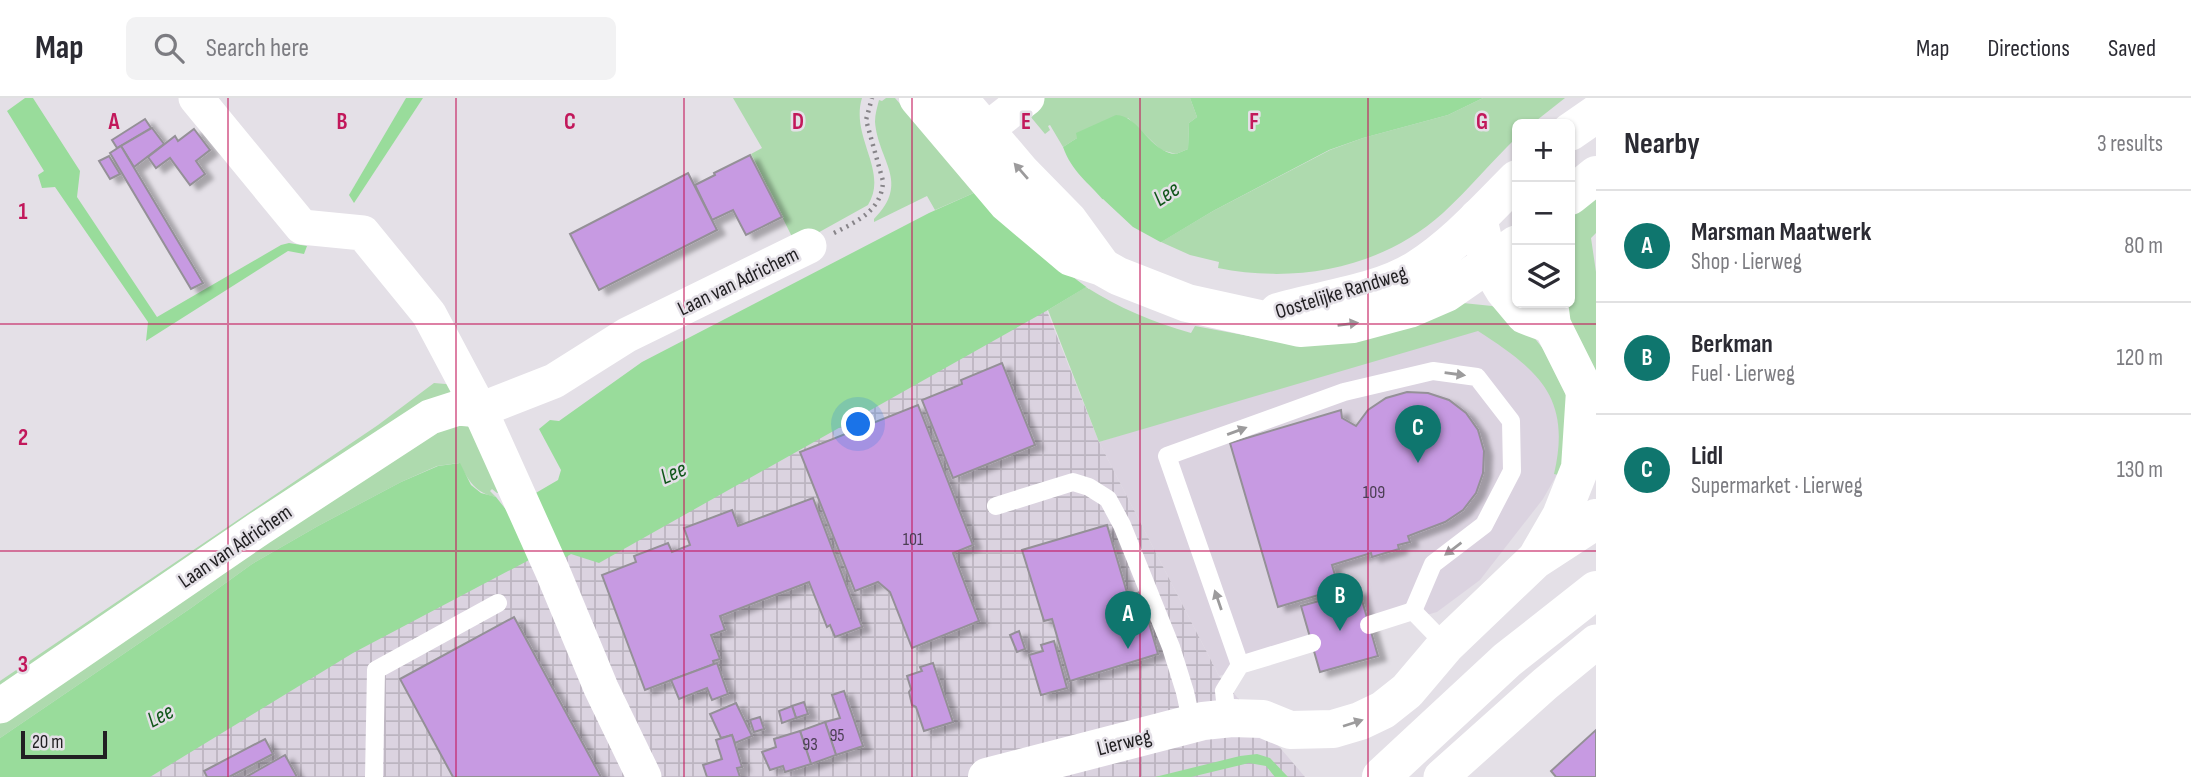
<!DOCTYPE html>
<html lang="en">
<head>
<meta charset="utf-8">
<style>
	body { margin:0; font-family:"Sofia Sans Condensed",sans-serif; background:#f2f2f3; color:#2b2b33 }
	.controls { position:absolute; right:21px; top:21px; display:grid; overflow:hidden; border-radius:10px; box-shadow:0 2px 5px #0004 }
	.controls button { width:63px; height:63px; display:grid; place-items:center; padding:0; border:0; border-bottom:2px solid #e1e1e2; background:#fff; color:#2b2b33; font:35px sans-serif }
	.scale { position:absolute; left:21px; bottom:18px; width:86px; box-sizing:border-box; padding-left:7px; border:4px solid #222023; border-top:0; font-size:19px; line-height:24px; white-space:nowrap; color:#222023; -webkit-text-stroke:5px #e4e0e7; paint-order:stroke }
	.you { position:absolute; left:859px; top:327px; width:24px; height:24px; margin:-18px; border:5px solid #fff; border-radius:50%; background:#1a73e8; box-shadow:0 0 0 10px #1a73e833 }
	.badge { display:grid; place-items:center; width:46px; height:46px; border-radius:50%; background:#0f766e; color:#fff; font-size:23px; font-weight:700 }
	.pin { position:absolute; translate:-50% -58px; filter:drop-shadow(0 2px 4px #0008) }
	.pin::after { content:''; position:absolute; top:37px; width:24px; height:21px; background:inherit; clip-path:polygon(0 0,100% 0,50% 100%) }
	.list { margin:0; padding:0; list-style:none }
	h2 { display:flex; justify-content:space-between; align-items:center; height:91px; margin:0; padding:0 28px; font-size:30px }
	h2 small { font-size:23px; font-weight:400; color:#7c7c81 }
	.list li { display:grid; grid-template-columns:46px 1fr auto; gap:21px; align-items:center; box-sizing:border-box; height:112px; padding:0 28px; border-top:2px solid #e1e1e2 }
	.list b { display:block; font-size:26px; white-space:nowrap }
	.list p { margin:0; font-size:23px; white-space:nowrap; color:#7c7c81 }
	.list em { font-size:23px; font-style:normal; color:#7c7c81 }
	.icon { flex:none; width:38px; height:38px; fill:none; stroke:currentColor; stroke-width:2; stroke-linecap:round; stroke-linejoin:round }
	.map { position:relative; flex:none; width:1596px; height:679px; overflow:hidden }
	header { display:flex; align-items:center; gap:42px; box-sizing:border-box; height:98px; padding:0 35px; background:#fff; border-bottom:2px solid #e1e1e2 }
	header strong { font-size:33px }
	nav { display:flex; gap:38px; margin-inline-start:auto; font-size:24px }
	.search { width:490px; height:63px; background:#f2f2f3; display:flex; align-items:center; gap:18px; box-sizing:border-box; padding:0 24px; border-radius:10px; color:#7c7c81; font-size:26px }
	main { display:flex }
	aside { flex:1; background:#fff }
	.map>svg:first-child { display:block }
</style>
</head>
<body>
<header>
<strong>Map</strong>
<div class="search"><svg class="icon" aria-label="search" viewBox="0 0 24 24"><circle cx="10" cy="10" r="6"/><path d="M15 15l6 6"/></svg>Search here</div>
<nav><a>Map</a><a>Directions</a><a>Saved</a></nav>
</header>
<main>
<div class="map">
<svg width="1596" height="679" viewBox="0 0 1596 679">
	<defs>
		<pattern id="industrial-grid" width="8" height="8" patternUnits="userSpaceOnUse" patternTransform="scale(1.75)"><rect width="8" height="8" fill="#dbd3e0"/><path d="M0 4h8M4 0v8" fill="none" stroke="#bcb5c0"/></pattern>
		<filter id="shadow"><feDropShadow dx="8" dy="4.5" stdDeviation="2" flood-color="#0004"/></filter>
	</defs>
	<rect width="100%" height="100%" fill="#e4e0e7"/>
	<path fill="#dbd3e0" d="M1490 222 1560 297 1563 366 1543 401 1480 482 1437 514 1219 578 1099 344Z"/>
	<path fill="url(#industrial-grid)" d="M1035 183 1099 344 1219 578 1305 679H29Z"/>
	<g fill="#aedaae">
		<path d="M733 0H862C850 39 889 73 868 107L796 147 751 56 762 50Z"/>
		<path d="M886 0H895L976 94 935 112 927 98 874 124V121C911 84 878 63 875 24 875 16 877 10 879 2L882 3Z"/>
		<path d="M1039 0H1190L1197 19 1189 25 1188 51 1176 56 1161 52 1128 20 1077 40 1063 49 1050 27 1048 28 1050 32 1045 36 1030 18Z"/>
		<path d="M1483 0H1565L1532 26H1517V39C1492 63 1469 91 1443 115 1382 170 1297 186 1218 170L1219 164 1190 157 1161 144 1213 113 1330 52 1363 40 1448 17Z"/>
		<path d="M1596 89V135L1591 140 1596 174V276L1556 205H1570V116Z"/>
		<path d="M1086 189C1119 210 1153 224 1191 235L1195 228 1254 239 1463 205 1492 208 1504 214 1522 224 1544 252 1570 302 1569 379 1554 376C1572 299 1538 272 1478 233L1099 344 1048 212Z"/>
		<path d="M434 285 457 287 454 296 0 602V583L378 327Z"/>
		<path d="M466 318 505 393 497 395 492 391 490 393 496 399C475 395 469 383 459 365L437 368 401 384 318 428 252 466 191 510 0 640V615L306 406Z"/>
	</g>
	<g fill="#99dc9b">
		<path d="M25 0H33L80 73 77 99 157 219 281 147 289 145 307 148 304 156 288 153 146 243 148 224 55 89 42 90 38 77 44 73 7 13Z"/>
		<path d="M406 0H423L354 105 349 97Z"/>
		<path d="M1190 0H1483L1448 17 1363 40 1329 52 1213 113 1048 212 599 465 571 456 563 461H531L353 555 150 679H0V640L191 510 252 466 318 428 401 384 438 368 460 365 471 387 481 395 496 399 515 423 534 396 558 382 561 372 539 331 550 322 559 323 642 264 929 115 976 94 1031 149 1104 103C1088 84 1072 74 1063 49L1077 40 1076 35 1116 17C1139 17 1150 55 1176 56L1188 51 1189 25 1197 19Z"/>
		<path d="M1257 656 1270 660 1288 679H1275L1266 668 1249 665 1191 679H1155L1240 658Z"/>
	</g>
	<path fill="#e4e0e7" d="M1103 101 1133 129 1164 146 1089 191 1029 146Z"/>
	<g fill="#c79ae2" stroke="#949097" stroke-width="2" filter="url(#shadow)">
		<path d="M145 21 151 30 117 50 112 42Z"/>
		<path d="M152 30 164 46 134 69 121 48Z"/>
		<path d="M194 31 210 52 196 63 205 76 190 87 170 60 156 70 148 59 175 38 178 43Z"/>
		<path d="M121 48 203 185 191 191 110 55Z"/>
		<path d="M750 57 782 119 746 137 733 112 712 122 695 87 715 77 714 75Z"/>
		<path d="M109 58 120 76 110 81 99 63Z"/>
		<path d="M688 75 717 132 599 192 570 136Z"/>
		<path d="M1002 265 1035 347 953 380 922 302 962 286 961 282Z"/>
		<path d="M1407 294 1428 295 1449 302 1466 315 1478 332 1484 353 1483 375 1476 395 1463 412 1445 424 1408 438 1410 444 1398 447 1399 451 1372 459 1371 455 1332 467 1339 491 1278 509 1230 345 1341 312 1342 320 1356 328 1368 312 1386 300Z"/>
		<path d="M918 307 973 447 953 455 979 523 912 550 890 494 878 484 855 493 800 354Z"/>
		<path d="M813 400 862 529 835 539 830 527 827 529 809 484 720 518 725 532 711 537 720 561 713 563 714 566 645 592 602 477 636 464 634 458 668 445 672 454 690 447 684 430 732 412 738 428Z"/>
		<path d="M1107 427 1128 498 1140 494 1158 556 1070 583 1052 521 1044 523 1022 452Z"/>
		<path d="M1359 492 1378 558 1320 574 1301 508Z"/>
		<path d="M514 519 601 679H453L400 581Z"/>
		<path d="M1019 533 1025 551 1017 554 1010 537Z"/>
		<path d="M1054 543 1067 590 1041 597 1029 557 1043 553 1041 547Z"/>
		<path d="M717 565 728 596 712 602 707 590 679 601 671 582Z"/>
		<path d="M933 565 953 624 924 633 916 609 912 607 909 594 911 591 907 578 922 573 920 569Z"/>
		<path d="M844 593 863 648 836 657 825 624 840 620 832 597Z"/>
		<path d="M804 604 808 616 796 620 792 608Z"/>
		<path d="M736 605 752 638 735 645 732 637 721 640 710 616Z"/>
		<path d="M792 608 796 620 782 625 779 613Z"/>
		<path d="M760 619 764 631 754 634 750 622Z"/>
		<path d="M825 624 836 657 811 666 800 633Z"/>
		<path d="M1596 632V679H1556L1551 673Z"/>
		<path d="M800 633 811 666 785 674 783 668 770 672 762 654 776 649 774 641Z"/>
		<path d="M732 637 742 669 737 670 740 679H707L703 667 722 661 716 642Z"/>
		<path d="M265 641 273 656 229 679H207L204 673Z"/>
		<path d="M285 657 297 679H246Z"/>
	</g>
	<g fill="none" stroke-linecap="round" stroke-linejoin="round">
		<path stroke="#878489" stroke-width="4.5" stroke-dasharray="2 5" stroke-linecap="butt" d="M834 135C858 123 882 112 883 83L866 22 872 0"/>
		<g stroke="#fff" stroke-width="18">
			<path d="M996 408 1073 384 1089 389 1108 401 1122 427 1171 549 1185 594 1192 626"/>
			<path d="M1369 527 1413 513 1446 547"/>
			<path d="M1240 567 1167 358 1344 294 1433 273 1477 279 1511 323 1512 373 1484 427 1433 466 1413 513"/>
			<path d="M1227 621 1224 593 1240 567 1312 545"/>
			<path d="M374 679 376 572 498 505"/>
		</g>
		<g stroke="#fff" stroke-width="35">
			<path d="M196 0 302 129 363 135 429 216 480 312 552 472 601 590 644 679"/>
			<path d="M963 50 1027 0"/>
			<path d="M0 608 260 430 430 319 458 310 480 312 554 283 627 237 809 148"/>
			<path d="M1441 679 1545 586 1596 544"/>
		</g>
		<g stroke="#fff" stroke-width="38">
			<path d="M1478 120 1489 167 1504 192 1525 217 1552 227"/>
			<path d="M1549 205 1552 227 1585 293 1596 310"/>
			<path d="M1539 456 1561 418 1580 370 1585 293"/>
			<path d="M987 679 1203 623 1232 620 1263 621 1290 632 1333 631 1360 623 1383 612 1407 593 1446 547 1535 462 1592 425 1596 420"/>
		</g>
		<g stroke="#fff" stroke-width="38">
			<path d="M918 0 1007 105 1071 159 1102 169 1118 178 1187 205 1300 230 1353 226 1409 211 1446 195 1517 146"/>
			<path d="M958 0 1021 74 1068 122 1100 166"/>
			<path d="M1570 34 1596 16"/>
			<path d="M1570 98 1596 77"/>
			<path d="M1278 214C1322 201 1379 195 1417 171 1455 147 1486 112 1517 81"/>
		</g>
		<path stroke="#fff" stroke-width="38" d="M1381 679 1507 562 1596 492"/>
	</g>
	<defs><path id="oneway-solid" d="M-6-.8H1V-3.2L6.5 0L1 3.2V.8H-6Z" transform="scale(1.75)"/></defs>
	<g fill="#9c9b9c">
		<use href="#oneway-solid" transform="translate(1021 73) rotate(-131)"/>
		<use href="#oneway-solid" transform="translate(1348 226) rotate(-7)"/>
		<use href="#oneway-solid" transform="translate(1455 276) rotate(8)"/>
		<use href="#oneway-solid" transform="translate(1237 333) rotate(-20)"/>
		<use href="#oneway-solid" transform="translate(1453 451) rotate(143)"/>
		<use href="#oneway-solid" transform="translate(1218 502) rotate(-109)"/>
		<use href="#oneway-solid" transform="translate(1353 625) rotate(-18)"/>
	</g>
	<path fill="none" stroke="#c2185b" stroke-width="2" stroke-opacity="0.55" d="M228 0V679M456 0V679M684 0V679M912 0V679M1140 0V679M1368 0V679M0 226H1596M0 453H1596"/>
	<g text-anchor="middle" stroke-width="5" stroke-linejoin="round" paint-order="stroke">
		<g font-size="18" fill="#4b3e53">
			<text x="1374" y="400">109</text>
			<text x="913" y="447">101</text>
			<text x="837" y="643">95</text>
			<text x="810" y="652">93</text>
		</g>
		<g font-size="21" fill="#222023" stroke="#e4e0e7">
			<text transform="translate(738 183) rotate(-26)" y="7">Laan van Adrichem</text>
			<text transform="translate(1341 194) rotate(-17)" y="7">Oostelijke Randweg</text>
			<text transform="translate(235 448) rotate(-34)" y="7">Laan van Adrichem</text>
			<text transform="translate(1124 644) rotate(-14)" y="7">Lierweg</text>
		</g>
		<g font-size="23" font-style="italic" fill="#11571b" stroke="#e4e0e7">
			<text transform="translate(1166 95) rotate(-33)" y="8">Lee</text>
			<text transform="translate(673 374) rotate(-23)" y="8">Lee</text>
			<text transform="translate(160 617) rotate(-27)" y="8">Lee</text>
		</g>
	</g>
	<g font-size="23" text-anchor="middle" font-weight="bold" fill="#c2185b" stroke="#e4e0e7" stroke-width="5" stroke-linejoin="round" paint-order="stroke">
		<text x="114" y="31">A</text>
		<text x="342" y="31">B</text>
		<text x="570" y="31">C</text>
		<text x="798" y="31">D</text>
		<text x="1026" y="31">E</text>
		<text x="1254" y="31">F</text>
		<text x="1482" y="31">G</text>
		<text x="23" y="121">1</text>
		<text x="23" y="347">2</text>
		<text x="23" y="574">3</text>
	</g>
</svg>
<div class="controls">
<button>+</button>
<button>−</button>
<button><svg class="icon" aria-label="layers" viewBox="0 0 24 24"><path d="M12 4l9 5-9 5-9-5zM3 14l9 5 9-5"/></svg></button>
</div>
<div class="scale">20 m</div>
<div class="you"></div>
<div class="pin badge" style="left:1128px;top:551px">A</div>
<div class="pin badge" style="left:1340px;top:533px">B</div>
<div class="pin badge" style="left:1418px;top:365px">C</div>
</div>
<aside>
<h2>Nearby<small>3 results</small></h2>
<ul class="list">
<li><span class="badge">A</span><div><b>Marsman Maatwerk</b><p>Shop · Lierweg</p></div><em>80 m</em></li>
<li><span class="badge">B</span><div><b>Berkman</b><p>Fuel · Lierweg</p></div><em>120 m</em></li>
<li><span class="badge">C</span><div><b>Lidl</b><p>Supermarket · Lierweg</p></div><em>130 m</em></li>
</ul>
</aside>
</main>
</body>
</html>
